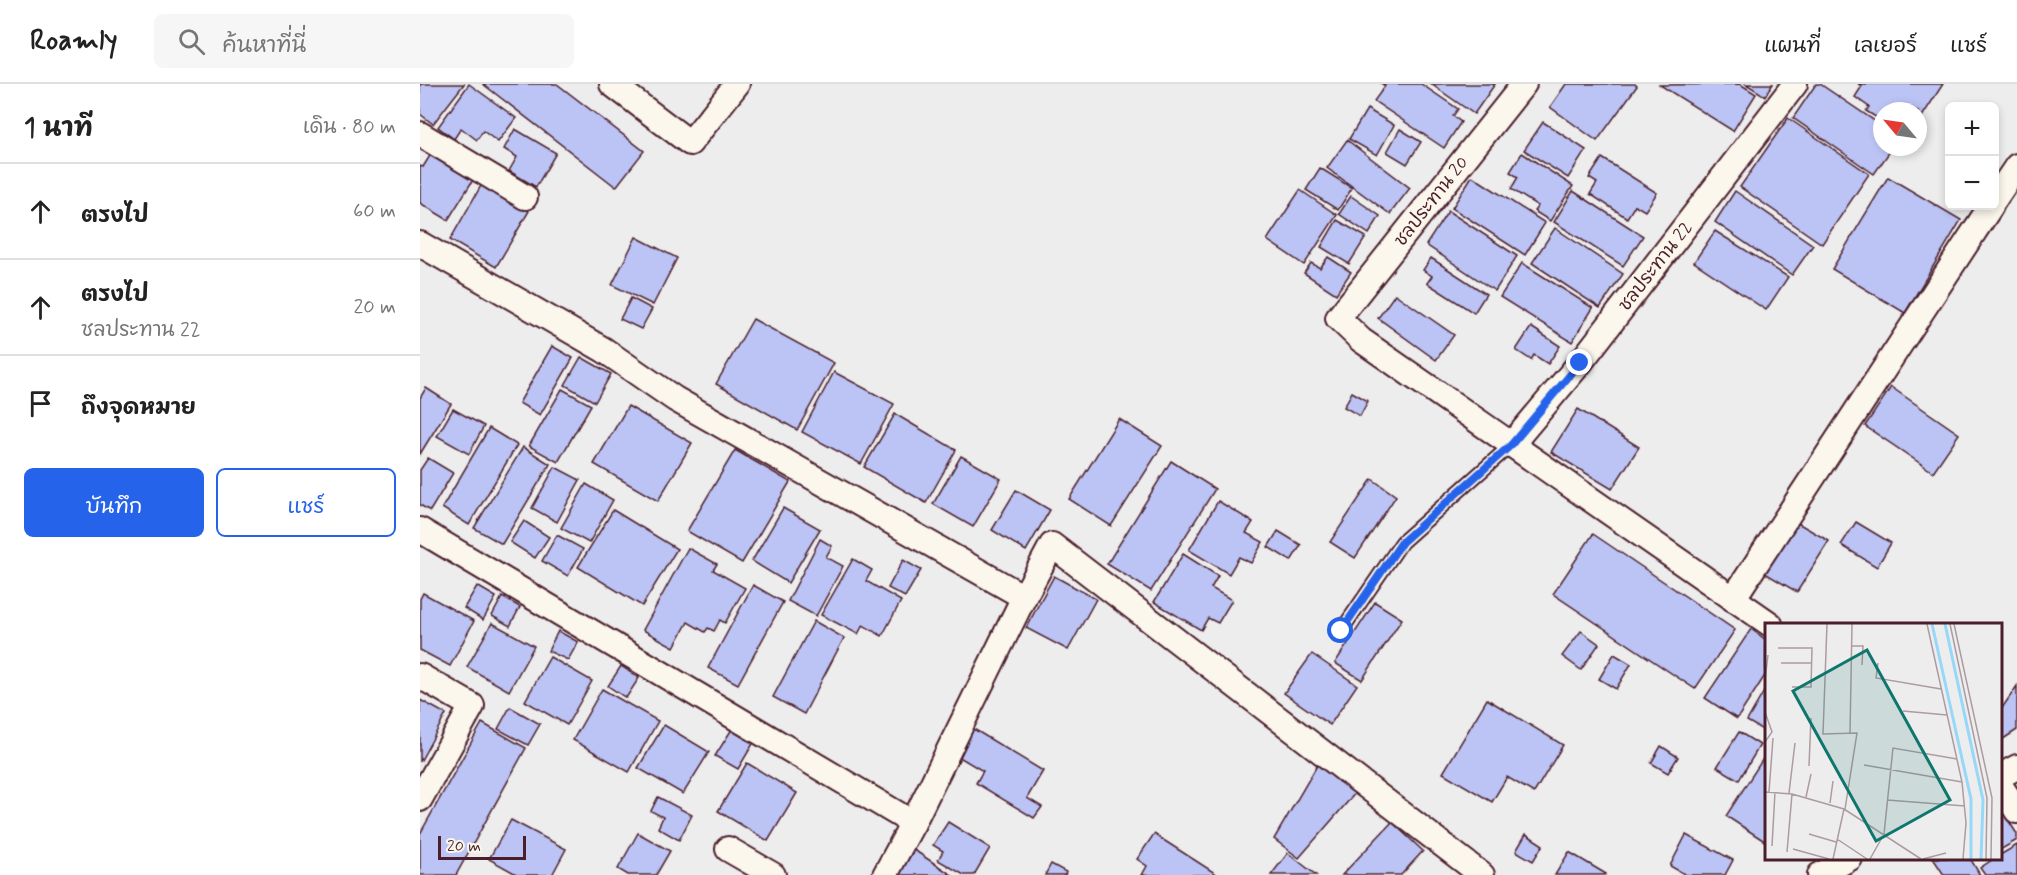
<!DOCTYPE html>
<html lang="th">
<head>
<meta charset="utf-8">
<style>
	body { margin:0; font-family:Mynerve,"Playpen Sans Thai",sans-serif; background:#f6f6f6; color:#222 }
	.controls { position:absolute; right:18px; top:18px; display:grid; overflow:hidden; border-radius:9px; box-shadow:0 3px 9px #0003 }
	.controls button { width:54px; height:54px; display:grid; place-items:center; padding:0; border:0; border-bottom:2px solid #e0e0e0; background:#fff; color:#222; font:30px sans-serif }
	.compass { position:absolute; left:1453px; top:18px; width:54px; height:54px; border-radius:50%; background:#fff; box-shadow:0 3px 9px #0003; rotate:299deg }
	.scale { position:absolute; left:18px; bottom:15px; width:88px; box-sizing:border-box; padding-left:6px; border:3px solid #4a1f2b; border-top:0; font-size:16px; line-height:21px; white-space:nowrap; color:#4a1f2b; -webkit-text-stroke:4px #fbf7ec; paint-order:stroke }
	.stop { position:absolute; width:18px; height:18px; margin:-14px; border:4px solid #2563eb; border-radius:50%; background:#fff }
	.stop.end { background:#2563eb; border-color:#fff; box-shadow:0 2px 6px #0008 }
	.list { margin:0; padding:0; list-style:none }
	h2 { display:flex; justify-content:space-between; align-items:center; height:78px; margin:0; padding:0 24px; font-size:26px }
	h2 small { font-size:20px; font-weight:400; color:#767676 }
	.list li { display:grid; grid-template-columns:39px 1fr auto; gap:18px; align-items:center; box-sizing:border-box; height:96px; padding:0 24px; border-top:2px solid #e0e0e0 }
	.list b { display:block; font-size:22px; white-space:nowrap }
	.list p { margin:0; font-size:20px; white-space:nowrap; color:#767676 }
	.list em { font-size:20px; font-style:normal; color:#767676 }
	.actions { display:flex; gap:12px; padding:18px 24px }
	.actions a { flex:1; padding:14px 0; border:2px solid #2563eb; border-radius:9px; text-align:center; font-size:21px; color:#2563eb }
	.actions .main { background:#2563eb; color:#fff }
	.icon { flex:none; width:33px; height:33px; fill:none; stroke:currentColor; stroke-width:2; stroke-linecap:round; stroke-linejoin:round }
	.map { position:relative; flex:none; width:1597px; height:791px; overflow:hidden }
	header { display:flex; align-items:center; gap:36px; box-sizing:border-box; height:84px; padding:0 30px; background:#fff; border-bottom:2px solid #e0e0e0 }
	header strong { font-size:28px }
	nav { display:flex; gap:33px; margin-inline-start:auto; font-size:21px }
	.search { width:420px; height:54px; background:#f6f6f6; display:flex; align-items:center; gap:15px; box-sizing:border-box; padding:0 21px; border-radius:9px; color:#767676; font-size:22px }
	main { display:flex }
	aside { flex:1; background:#fff }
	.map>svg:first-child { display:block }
</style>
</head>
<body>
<header>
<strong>Roamly</strong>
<div class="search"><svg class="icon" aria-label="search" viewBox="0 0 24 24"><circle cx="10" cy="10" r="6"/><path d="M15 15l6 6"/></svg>ค้นหาที่นี่</div>
<nav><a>แผนที่</a><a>เลเยอร์</a><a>แชร์</a></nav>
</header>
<main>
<aside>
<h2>1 นาที<small>เดิน · 80 m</small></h2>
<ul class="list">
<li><svg class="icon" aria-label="ahead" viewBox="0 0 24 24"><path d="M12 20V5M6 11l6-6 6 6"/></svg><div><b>ตรงไป</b></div><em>60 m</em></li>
<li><svg class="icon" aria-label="ahead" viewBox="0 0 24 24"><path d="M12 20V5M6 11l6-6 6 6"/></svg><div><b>ตรงไป</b><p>ชลประทาน 22</p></div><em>20 m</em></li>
<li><svg class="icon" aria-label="arrive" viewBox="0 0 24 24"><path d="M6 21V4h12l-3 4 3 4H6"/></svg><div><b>ถึงจุดหมาย</b></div></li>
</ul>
<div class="actions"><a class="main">บันทึก</a><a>แชร์</a></div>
</aside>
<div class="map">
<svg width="1597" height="791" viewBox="0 0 1597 791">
	<rect width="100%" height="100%" fill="#eeedee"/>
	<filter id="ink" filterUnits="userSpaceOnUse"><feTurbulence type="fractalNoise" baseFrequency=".0167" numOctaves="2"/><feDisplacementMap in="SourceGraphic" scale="12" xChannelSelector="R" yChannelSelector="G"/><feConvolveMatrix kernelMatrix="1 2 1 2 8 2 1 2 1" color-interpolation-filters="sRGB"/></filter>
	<g filter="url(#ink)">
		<g fill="#bbc4f5" stroke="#4a1f2b" stroke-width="1.5">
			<path d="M0 0H44L13 40 0 30Z"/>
			<path d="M49 0 96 34 78 58 63 47 57 56 41 44 34 55 18 43Z"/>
			<path d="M63 0H137L224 67 196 103Z"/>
			<path d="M962 0H1001L1038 25 1033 32 1041 38 1024 64 954 17 965 2Z"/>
			<path d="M1011 0H1075L1054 30Z"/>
			<path d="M1146 0H1215L1217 2 1177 57 1130 23Z"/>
			<path d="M1320 0 1336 10 1313 47 1240 1Z"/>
			<path d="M1326 0H1353L1345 12Z"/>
			<path d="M1396 0H1400L1462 42V63H1473L1454 90 1373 34Z"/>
			<path d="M1438 0H1523L1498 39V27H1462V37L1446 27 1449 23 1435 13 1442 2Z"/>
			<path d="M947 25 974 41 957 71 929 55Z"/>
			<path d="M1368 34 1449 90 1402 160 1320 103Z"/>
			<path d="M1123 38 1166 66 1148 94 1104 66Z"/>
			<path d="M95 45 136 69 116 103 89 87 97 73 84 65Z"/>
			<path d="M980 45 1001 58 987 80 967 68Z"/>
			<path d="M927 56 990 104 970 130 907 84Z"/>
			<path d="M1102 69 1153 102 1130 137 1114 127 1118 122 1091 105 1098 93 1090 88Z"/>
			<path d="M11 70 53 96 28 136 0 119V82L3 83Z"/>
			<path d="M1182 74 1237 109 1225 127 1215 121 1207 134 1170 110 1177 99 1169 94Z"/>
			<path d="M900 84 932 104 918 126 886 106Z"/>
			<path d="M1052 92 1125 139 1105 171 1032 124Z"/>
			<path d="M1468 93 1541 136 1485 229 1412 185Z"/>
			<path d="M62 100 109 127 76 183 30 156Z"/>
			<path d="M880 106 917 131 884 181 847 156Z"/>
			<path d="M1153 107 1223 152 1203 182 1134 138Z"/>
			<path d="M1315 107 1393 161 1372 191 1295 138Z"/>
			<path d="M931 112 960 132 949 150 919 130Z"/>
			<path d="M1028 127 1097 172 1075 207 1006 161Z"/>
			<path d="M917 136 946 153 929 180 901 163Z"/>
			<path d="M1135 144 1203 190 1180 224 1112 179Z"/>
			<path d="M1295 147 1368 193 1346 226 1274 178Z"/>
			<path d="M216 153 257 174 233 221 192 201Z"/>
			<path d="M908 173 931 188 916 210 884 189 891 179 900 184Z"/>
			<path d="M1011 174 1066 210 1054 229 1007 199 1012 192 1003 186Z"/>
			<path d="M1102 179 1173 224 1152 258 1080 213Z"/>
			<path d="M975 210 1034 251 1016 276 958 234Z"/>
			<path d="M211 214 232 225 221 245 200 235Z"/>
			<path d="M333 235 414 279 377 346 296 300Z"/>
			<path d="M1111 243 1140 262 1128 280 1114 271 1111 276 1096 266Z"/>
			<path d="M132 262 153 274 120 331 99 319Z"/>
			<path d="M161 273 191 290 175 318 145 301Z"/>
			<path d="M414 288 474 320 441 380 382 348Z"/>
			<path d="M1471 303 1539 350 1513 388 1445 342Z"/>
			<path d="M6 304 31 320 0 370V314Z"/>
			<path d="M142 305 171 321 138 378 109 362Z"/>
			<path d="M932 308 948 317 940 332 924 323Z"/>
			<path d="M208 322 272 359 238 417 174 380Z"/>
			<path d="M33 325 64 342 49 370 17 352Z"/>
			<path d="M1158 325 1219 363 1192 405 1131 368Z"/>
			<path d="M475 330 536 366 506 419 444 383Z"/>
			<path d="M699 335 742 362 691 442 649 415Z"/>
			<path d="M69 344 97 361 49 441 22 424Z"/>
			<path d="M103 363 130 380 82 460 54 444Z"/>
			<path d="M315 366 370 398 322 479 267 447Z"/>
			<path d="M541 372 581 395 553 443 513 420Z"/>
			<path d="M8 374 33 389 10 427 0 421V386Z"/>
			<path d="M751 377 795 405 731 507 687 480Z"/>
			<path d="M135 383 160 396 137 438 112 424Z"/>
			<path d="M952 395 976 412 935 474 910 458Z"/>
			<path d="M166 400 193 416 169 459 141 444Z"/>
			<path d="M596 406 630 426 606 467 572 446Z"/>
			<path d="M798 417 833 438 826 449 843 458 831 479 819 473 809 490 769 466Z"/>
			<path d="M363 424 400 445 368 499 332 477Z"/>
			<path d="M193 426 257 465 222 522 158 483Z"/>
			<path d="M104 437 129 453 115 474 90 458Z"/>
			<path d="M1376 438 1409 457 1377 508 1345 489Z"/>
			<path d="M1436 438 1471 459 1457 483 1421 461Z"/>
			<path d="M858 447 881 461 871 477 848 463Z"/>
			<path d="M1173 450 1315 546 1275 605 1133 510Z"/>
			<path d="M137 451 163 465 148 492 122 477Z"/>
			<path d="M400 455 412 462 406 473 423 482 396 532 368 517Z"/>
			<path d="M268 464 297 480 293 486 325 504 305 539 300 536 294 547 288 544 285 548 268 538 254 563 223 546Z"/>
			<path d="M763 470 798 492 791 504 812 516 798 539 788 534 781 546 734 518Z"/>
			<path d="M433 475 452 486 446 497 481 517 462 552 443 541 438 550 401 531Z"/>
			<path d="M483 476 501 486 485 513 468 504Z"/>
			<path d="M634 492 676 515 648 566 606 544Z"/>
			<path d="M333 501 363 518 318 600 288 584Z"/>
			<path d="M57 502 76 513 63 536 44 524Z"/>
			<path d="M3 509 54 537 30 582 0 566V515Z"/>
			<path d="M82 513 100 523 90 542 72 532Z"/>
			<path d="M955 518 982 535 942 596 915 579Z"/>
			<path d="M394 537 424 554 384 630 353 613Z"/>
			<path d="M72 539 114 562 89 607 47 583Z"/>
			<path d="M1331 545 1346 556V590L1317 635 1285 614Z"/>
			<path d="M138 547 158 558 148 576 128 567Z"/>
			<path d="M1161 547 1179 560 1161 586 1142 572Z"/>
			<path d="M892 570 937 601 910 641 864 609Z"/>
			<path d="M1194 570 1211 580 1196 605 1179 595Z"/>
			<path d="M130 573 172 597 147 641 105 617Z"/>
			<path d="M201 582 219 594 206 614 188 602Z"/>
			<path d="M1597 602V646L1580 657V627Z"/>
			<path d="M1346 604V648L1327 637Z"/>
			<path d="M182 605 238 637 209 688 153 656Z"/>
			<path d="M1067 615 1143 661 1114 709 1087 693 1072 718 1023 689Z"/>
			<path d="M0 616 26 630 0 678Z"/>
			<path d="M90 623 120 640 108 661 78 645Z"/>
			<path d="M62 639 106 664 36 791H0V750Z"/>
			<path d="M244 641 289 668 263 710 218 684Z"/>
			<path d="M552 644 623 687 607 714 622 723 614 734 556 699 563 687 536 671Z"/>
			<path d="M312 645 334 658 318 685 295 672Z"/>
			<path d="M1319 648 1340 661 1319 696 1297 683Z"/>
			<path d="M1241 662 1258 673 1248 689 1231 679Z"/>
			<path d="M1346 670V758L1306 732Z"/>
			<path d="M899 678 937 707 879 774 854 755Z"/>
			<path d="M327 679 377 709 348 757 298 727Z"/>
			<path d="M238 713 272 731 259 756 238 744 243 733 231 727Z"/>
			<path d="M1580 723 1597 750V756L1580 766Z"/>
			<path d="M91 736 146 765 132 791H98L69 775Z"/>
			<path d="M528 738 570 764 554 791H544L518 776 523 767 513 761Z"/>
			<path d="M972 738 1003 767 981 791H922Z"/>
			<path d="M218 749 250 767 236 791H208L198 785Z"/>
			<path d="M734 750 798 791H722L727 782 717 775Z"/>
			<path d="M1106 750 1123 761 1113 777 1096 767Z"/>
			<path d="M1266 751 1313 776 1305 791H1266L1250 782Z"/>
			<path d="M1597 761V791H1565L1560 784 1575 774H1580V771Z"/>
			<path d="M494 766 532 791H478Z"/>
			<path d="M1149 768 1186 790 1185 791H1135Z"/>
			<path d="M868 769 896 791H851Z"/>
			<path d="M1513 774H1550L1560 791H1524Z"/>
			<path d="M631 780 646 788 645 791H625Z"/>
		</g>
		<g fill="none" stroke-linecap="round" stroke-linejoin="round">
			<g stroke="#4a1f2b" stroke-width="16">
				<path id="service" d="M921 547 982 458 1091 361"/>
			</g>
			<g stroke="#4a1f2b" stroke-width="28">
				<g id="minor">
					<path d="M192 0 270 59 317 0"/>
					<path d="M1104 0 918 234 941 256 1350 540"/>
					<path d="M0 50 105 113"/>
					<path d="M1574 116 1597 82"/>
					<path d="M0 160 184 266 255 315 604 513"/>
					<path d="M1091 361 1160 279 1375 0"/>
					<path d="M0 446 493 739 604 513 632 461 1062 791"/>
					<path d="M1313 515 1571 122"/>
					<path d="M0 592 52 622 0 715"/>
					<path d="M1580 692 1597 683"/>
					<path d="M1580 701 1597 727"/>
					<path d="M308 765 353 791"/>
					<path d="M465 791 493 739"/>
					<path d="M1400 791 1430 774"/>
				</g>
			</g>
			<use href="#service" stroke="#fbf7ec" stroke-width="12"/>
			<use href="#minor" stroke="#fbf7ec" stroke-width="24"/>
		</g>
	</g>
	<g fill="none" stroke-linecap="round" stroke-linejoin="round" filter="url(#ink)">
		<path stroke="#2563eb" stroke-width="8" d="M921 547 982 458 1091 361 1160 279"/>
	</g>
	<g text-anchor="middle" stroke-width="4.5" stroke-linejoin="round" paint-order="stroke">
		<g font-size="18" fill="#4a1f2b" stroke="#fbf7ec">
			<text transform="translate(1011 117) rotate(-52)" y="6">ชลประทาน 20</text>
			<text transform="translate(1235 182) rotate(-52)" y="6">ชลประทาน 22</text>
		</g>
	</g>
	<g transform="translate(1345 539)">
		<rect width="237" height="237" fill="#eeedee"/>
		<path fill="none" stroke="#96d8f8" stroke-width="3" d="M167 1 206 176V236M180 1 218 177 216 236"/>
		<path fill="none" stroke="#ac9ba0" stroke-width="1.5" d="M62 1 58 111 92 110 80 186M162 1 197 159 201 200 198 236M185 1 222 175 221 236M189 1 227 175 226 236M87 23H98L97 42M13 25H47L46 64H27M16 40H47M113 40 111 55 176 66M0 57 3 32M138 88 182 92M0 89 7 109 0 119M85 110 87 1M99 142 197 159M44 143 46 95M0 169 27 171 79 186 156 236M4 169 8 115M24 170 30 120M41 174 46 151M122 177 200 183M65 180 68 158M44 211 71 219M72 216 102 236M7 223 10 169M28 226 64 236M22 229 27 171M68 236 79 186M105 236 119 211 128 125 192 136M158 236 181 230"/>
		<path fill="#0f766e" fill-opacity="0.15" stroke="#0f766e" stroke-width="3" d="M102 27 185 177 111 218 28 68Z"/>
		<rect width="237" height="237" fill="none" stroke="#4a1f2b" stroke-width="3"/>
	</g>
</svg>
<div class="controls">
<button>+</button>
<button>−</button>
</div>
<svg class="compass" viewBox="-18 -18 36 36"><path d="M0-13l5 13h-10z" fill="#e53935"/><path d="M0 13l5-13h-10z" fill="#767676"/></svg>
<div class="scale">20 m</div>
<div class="stop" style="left:921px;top:547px"></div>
<div class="stop end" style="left:1160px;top:279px"></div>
</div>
</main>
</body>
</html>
